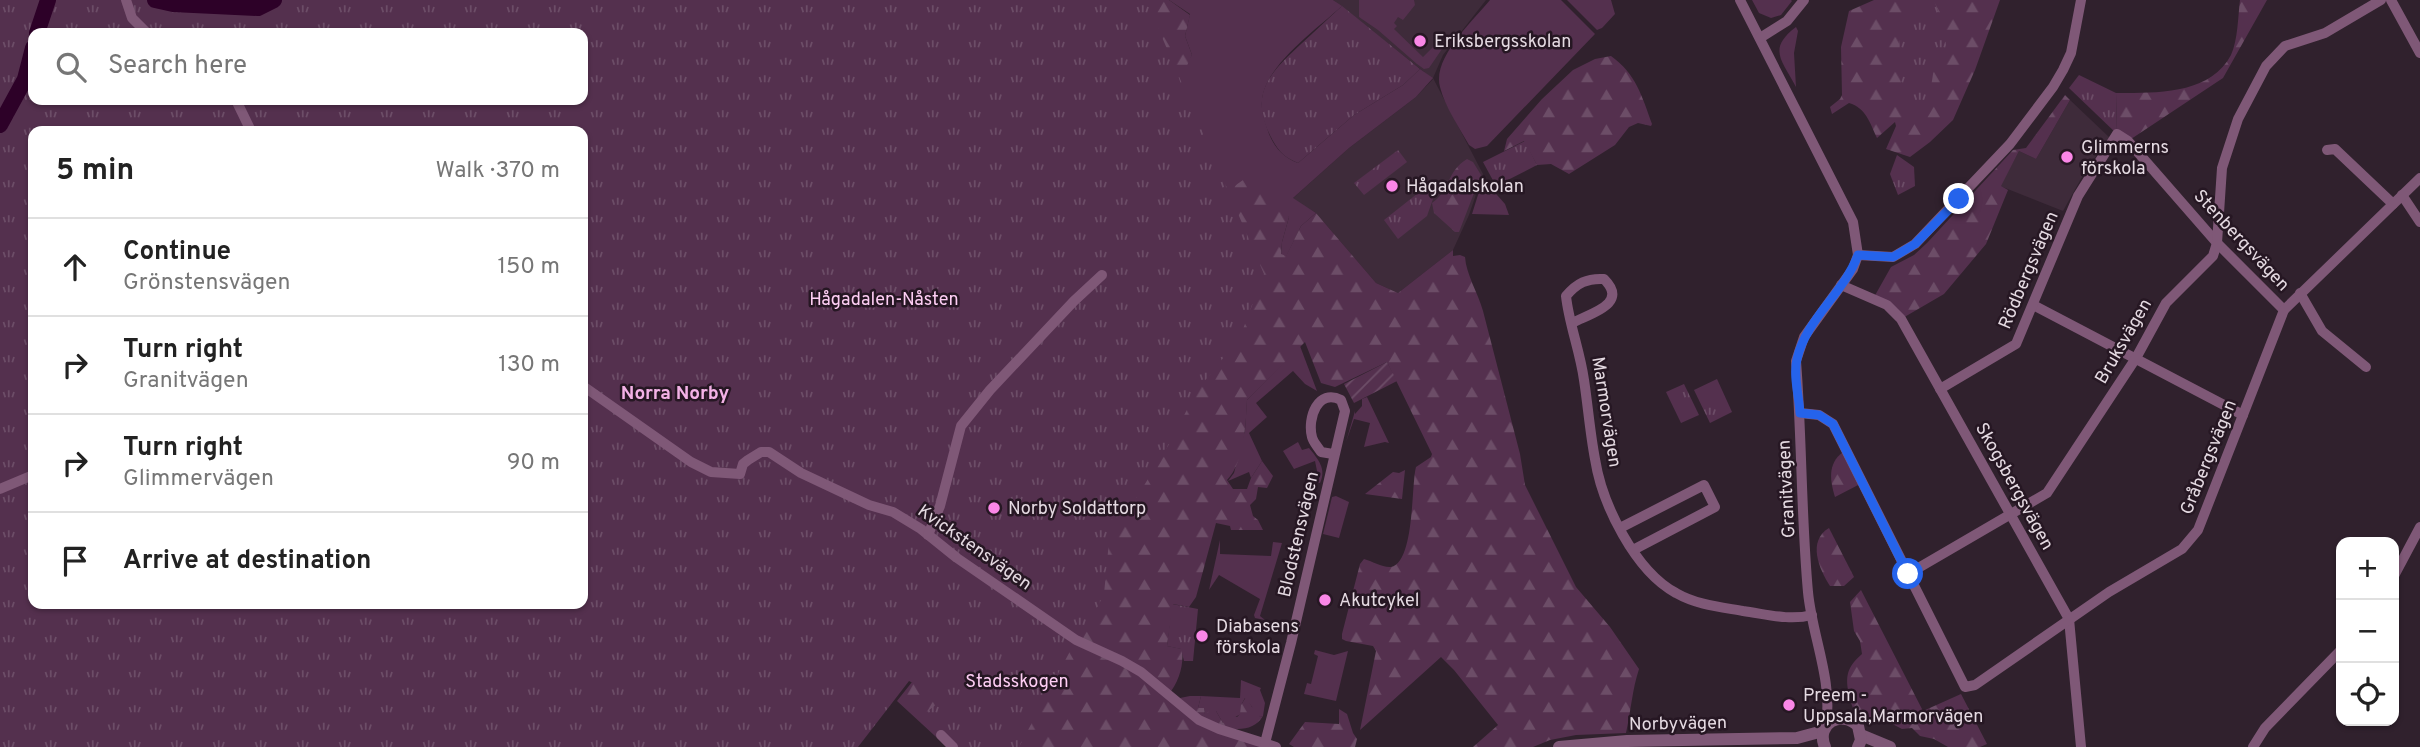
<!DOCTYPE html>
<html lang="en">
<head>
<meta charset="utf-8">
<style>
	body { margin:0; font-family:Overpass,sans-serif; background:#f6f6f6; color:#222 }
	.controls { position:absolute; right:21px; bottom:21px; display:grid; overflow:hidden; border-radius:14px; box-shadow:0 2px 5px #0004 }
	.controls button { width:63px; height:63px; display:grid; place-items:center; padding:0; border:0; border-bottom:2px solid #e0e0e0; background:#fff; color:#222; font:35px sans-serif }
	.stop { position:absolute; width:21px; height:21px; margin:-16px; border:5px solid #2563eb; border-radius:50%; background:#fff }
	.stop.end { background:#2563eb; border-color:#fff; box-shadow:0 2px 7px #0008 }
	.list { margin:0; padding:0; list-style:none }
	h2 { display:flex; justify-content:space-between; align-items:center; height:91px; margin:0; padding:0 28px; font-size:30px }
	h2 small { font-size:23px; font-weight:400; color:#767676 }
	.list li { display:grid; grid-template-columns:46px 1fr auto; gap:21px; align-items:center; box-sizing:border-box; height:98px; padding:0 28px; border-top:2px solid #e0e0e0 }
	.list b { display:block; font-size:26px; white-space:nowrap }
	.list p { margin:0; font-size:23px; white-space:nowrap; color:#767676 }
	.list em { font-size:23px; font-style:normal; color:#767676 }
	.icon { flex:none; width:38px; height:38px; fill:none; stroke:currentColor; stroke-width:2; stroke-linecap:round; stroke-linejoin:round }
	.map { position:relative; flex:none; width:2420px; height:747px; overflow:hidden }
	.search { position:absolute; background:#fff; box-shadow:0 2px 5px #0004; left:28px; top:28px; width:560px; height:77px; display:flex; align-items:center; gap:18px; box-sizing:border-box; padding:0 24px; border-radius:14px; color:#767676; font-size:26px }
	.panel { position:absolute; background:#fff; box-shadow:0 2px 5px #0004; left:28px; top:126px; width:560px; height:483px; border-radius:14px }
	.map>svg:first-child { display:block }
</style>
</head>
<body>
<div class="map">
<svg width="2420" height="747" viewBox="0 0 2420 747">
	<defs>
		<pattern id="forest-firs" width="22" height="20" patternUnits="userSpaceOnUse" patternTransform="scale(1.75)"><rect width="22" height="20" fill="#54304e"/><path d="M5 1l3.5 6h-7zM16 11l3.5 6h-7z" fill="#6c4d67"/></pattern>
		<pattern id="park-tufts" width="24" height="20" patternUnits="userSpaceOnUse" patternTransform="scale(1.75)"><rect width="24" height="20" fill="#54304e"/><path d="M3 7l-1-3M5 7V3M7 7l1-3M15 17l-1-3M17 17v-4M19 17l1-3" fill="none" stroke="#6c4d67"/></pattern>
		<pattern id="garden-furrows" width="10" height="10" patternUnits="userSpaceOnUse" patternTransform="scale(1.75)"><rect width="10" height="10" fill="#54304e"/><path d="M-1 1l2-2M0 10L10 0M9 11l2-2" fill="none" stroke="#6c4d67"/></pattern>
	</defs>
	<rect width="100%" height="100%" fill="#30212d"/>
	<g fill="#3e2b3a">
		<path d="M1333 0H1486L1443 55 1433 78 1483 174 1469 215 1453 250 1398 293 1376 283 1316 213 1292 199 1349 148 1416 97 1433 79Z"/>
		<path d="M2070 100 2110 138 2087 168 2063 211 2000 186 2019 151 2036 159Z"/>
	</g>
	<g fill="#54304e">
		<path d="M1169 0H1333L1342 6C1317 29 1264 66 1262 101 1261 109 1264 120 1267 128 1272 145 1282 157 1298 163L1354 115 1403 85 1420 69 1433 78 1416 97 1349 148 1293 198 1316 213 1301 226 1286 257 1281 255 1282 242 1289 217 1222 195 1134 141 1192 55 1185 36 1190 14Z"/>
		<path d="M1359 0H1414L1415 5 1403 20 1398 17 1394 23 1397 26 1394 29 1423 57 1436 44 1442 49 1429 68 1424 69 1417 64 1378 30 1359 17Z"/>
		<path d="M1490 0H1561L1595 34 1487 146 1475 149 1469 145C1459 127 1445 107 1440 87 1432 58 1473 21 1490 0Z"/>
		<path d="M1567 0H1611L1615 14 1602 28 1597 30Z"/>
		<path d="M1752 0H1791L1792 1 1781 15 1771 18 1759 13Z"/>
		<path d="M1796 27 1798 31 1794 53 1796 87C1782 60 1767 49 1796 27Z"/>
		<path d="M1483 179 1505 204 1509 215 1472 214Z"/>
		<path d="M1300 346 1317 391 1305 384 1293 371 1256 403 1267 417 1249 433 1262 461 1251 478 1249 472 1228 481 1234 473 1245 430 1247 400Z"/>
		<path d="M1367 397 1389 443 1385 442 1364 447 1370 423 1354 419 1346 442 1355 411V414L1362 406V399Z"/>
		<path d="M1298 442 1302 450 1309 448C1318 459 1327 469 1320 483L1313 482 1319 481 1315 461 1294 469 1283 451Z"/>
		<path d="M1336 496 1349 502 1339 538 1323 534 1332 497Z"/>
		<path d="M1220 540V554L1271 556 1273 542 1282 543 1260 616 1265 620 1255 618 1254 615 1260 599 1219 575 1209 590Z"/>
		<path d="M1315 650 1334 655 1348 651 1336 701 1304 694 1307 683 1311 684 1318 656 1314 654Z"/>
		<path d="M1241 680 1261 688 1260 690 1265 703 1263 716 1260 717 1245 698 1241 705V714L1223 723 1216 711 1205 715 1204 708H1198L1201 696 1240 698Z"/>
	</g>
	<g fill="url(#forest-firs)">
		<path d="M996 0H1169L1190 15 1185 36 1192 55 1183 74 1157 85 1222 195 1243 180 1289 217 1282 242 1281 254 1286 256 1301 226 1316 213 1376 283 1398 293 1453 250V256L1460 255 1465 257C1466 274 1478 293 1483 311L1520 454 1525 485 1576 587 1610 627 1639 669C1632 690 1631 711 1626 733L1576 735 1550 740 1533 747H1473L1498 725 1454 670 1441 657 1360 730 1376 651 1373 646 1346 641 1342 639V634L1360 564 1364 559C1372 561 1383 568 1391 567 1415 562 1411 485 1416 467L1431 457 1432 454 1387 362 1335 387 1321 383 1305 342 1247 400C1246 423 1244 463 1227 480L1233 489H1247L1251 478 1262 461 1273 476 1267 488 1258 487 1256 499 1250 505 1253 516 1258 520 1263 530H1231L1230 526 1216 523 1196 597 1189 607 1173 604 1167 646 1182 649C1184 665 1179 682 1168 695L1183 709 1276 747H947L897 701 912 682 941 695 979 595 990 586Z"/>
		<path d="M1874 0H2000L1975 70 1953 120 1930 142 1910 157 1886 149 1896 126 1895 122 1877 138C1870 123 1866 108 1849 103L1832 114 1830 107 1840 99 1842 95 1841 47 1849 11Z"/>
		<path d="M2240 0H2267L2223 78 2128 141 2117 134 2116 93C2155 93 2210 95 2231 55 2238 40 2238 16 2240 0Z"/>
		<path d="M1611 56C1636 74 1642 96 1652 124L1651 126 1638 123 1629 127 1615 145 1569 174 1551 164 1537 165 1524 141 1504 151 1507 139 1542 99 1573 70 1595 59Z"/>
		<path d="M2065 95 2070 100 2036 159 2019 151 2001 186 2008 190 1986 244 1944 294 1901 319 1873 299 1891 267 1914 255 1927 243 2013 150 2026 148Z"/>
		<path d="M1467 159 1473 162 1481 175 1459 232H1455L1434 213 1432 203C1451 190 1446 172 1467 159Z"/>
		<path d="M1846 450 1862 483 1835 497C1829 478 1828 461 1846 450Z"/>
		<path d="M1405 470 1402 499 1365 494 1393 472 1399 473Z"/>
		<path d="M1829 528 1854 577 1844 586H1830C1819 569 1807 541 1829 528Z"/>
		<path d="M1861 590 1923 711 1961 694 1987 744 1980 747H1948L1934 739 1920 736 1912 728 1902 729 1879 717H1859C1852 709 1852 705 1849 695 1845 676 1847 667 1862 654L1860 641 1854 631 1850 602Z"/>
		<path d="M1190 696H1201L1198 708H1204L1205 714 1211 710 1216 711 1223 723 1230 714 1237 717 1240 714 1241 705 1246 697 1252 707 1257 708 1260 717 1263 716C1251 737 1218 729 1202 717 1194 712 1187 705 1180 698Z"/>
		<path d="M1339 709 1347 714 1353 733 1357 739 1355 747H1294L1289 744 1305 722 1339 724Z"/>
	</g>
	<g fill="url(#park-tufts)" fill-rule="evenodd">
		<path d="M0 0H1146L1264 274 1240 337 1196 392 1171 441 1128 512 1111 520 1104 594 1080 642 1076 640 1019 747H953L941 735 918 719 938 703 939 696 909 681 858 747H0ZM33 33H583V100H33ZM33 131H583V604H33Z"/>
		<path d="M1917 0H1934L1943 25 1947 52 1935 61 1930 94 1911 115C1896 81 1891 31 1917 0Z"/>
		<path d="M1342 6 1420 69 1403 85 1354 115 1298 163C1282 157 1276 148 1269 133 1249 92 1273 70 1301 44 1315 31 1328 19 1342 6Z"/>
		<path d="M2079 75 2116 93 2117 134 2069 88Z"/>
		<path d="M1525 141 1537 165 1496 186 1483 162Z"/>
		<path d="M1398 150 1407 162 1364 195 1354 183Z"/>
		<path d="M1897 155 1914 167 1915 186 1898 195 1890 174Z"/>
		<path d="M1427 186 1434 196 1427 216 1398 239 1384 220Z"/>
		<path d="M1717 379 1732 412 1710 423 1694 390Z"/>
		<path d="M1684 384 1699 415 1681 423 1666 392Z"/>
		<path d="M1172 604 1198 609 1193 661H1184L1181 649 1167 646Z"/>
	</g>
	<path fill="url(#garden-furrows)" d="M1387 362 1397 381 1354 403 1344 384Z"/>
	<g fill="none" stroke-linecap="round" stroke-linejoin="round">
		<g stroke="#2d0128" stroke-width="16">
			<path d="M155 0 173 4 258 8 274 0"/>
			<path d="M37 33 48 0"/>
			<path d="M0 125 25 79 33 48"/>
		</g>
		<g stroke="#7f5877" stroke-width="10">
			<path d="M126 0 132 18 147 33"/>
			<path d="M1740 0 1853 222 1858 255 1853 269 1804 337 1796 361C1802 438 1801 515 1808 592 1812 636 1833 680 1826 725"/>
			<path d="M2391 0 2420 53"/>
			<path d="M1760 38 1787 21 1804 0"/>
			<path d="M236 100 251 131"/>
			<path d="M2327 150 2335 149 2393 204"/>
			<path d="M2402 195 2420 222"/>
			<path d="M1858 255 1893 257 1915 244 2010 144 2053 87 2063 70 2071 53 2081 0"/>
			<path d="M1841 285 1887 305 1901 319 2069 619 2081 747"/>
			<path d="M2300 293 2322 331 2366 367"/>
			<path d="M2033 305 2243 415"/>
			<path d="M1572 323C1591 313 1629 304 1604 279 1587 278 1577 283 1566 296 1569 324 1580 351 1584 380 1588 406 1590 433 1595 459 1602 504 1635 571 1676 593 1697 605 1720 607 1743 611 1766 614 1789 621 1812 615"/>
			<path d="M583 386 691 462 711 472 740 474 743 464 748 460 761 452H769L801 473 869 505 893 512 921 529 957 558 1076 640 1122 661 1141 672 1199 720 1219 729 1276 747"/>
			<path d="M1940 389 2016 344 2078 196 2117 134 2128 141 2217 243 2284 310"/>
			<path d="M1800 413 1819 415 1833 424 1965 687 1975 685 2109 592 2182 549 2198 530 2284 310 2420 178"/>
			<path d="M0 489 33 475"/>
			<path d="M1620 528 1704 485 1715 507 1633 550"/>
			<path d="M928 535 940 506 961 426 990 390 1074 301 1102 275"/>
			<path d="M1908 574 2047 493 2136 358 2166 303 2213 256 2217 243 2222 168 2238 119 2266 66 2285 46 2325 33 2381 0"/>
			<path d="M2394 576 2420 527"/>
			<path d="M941 735 953 747"/>
			<path d="M1265 743 1291 643 1345 411 1341 400C1318 388 1307 418 1312 437 1313 442 1318 447 1321 452L1333 454"/>
			<path d="M2253 747 2265 728 2341 650"/>
		</g>
		<g stroke="#7f5877" stroke-width="12">
			<path d="M1861 735 1890 747"/>
			<path d="M1559 747 1627 741 1797 738 1823 731"/>
			<path d="M1825 747C1815 724 1841 709 1858 726L1861 740 1858 747"/>
		</g>
	</g>
	<g fill="none" stroke-linecap="round" stroke-linejoin="round">
		<path stroke="#2563eb" stroke-width="9" d="M1908 574 1833 424 1819 415 1800 413C1799 397 1793 375 1797 359 1806 319 1844 293 1858 255L1893 257 1915 244 1959 199"/>
	</g>
	<g fill="#fa87e7" stroke="#261723" stroke-width="2.5">
		<circle cx="1420" cy="41" r="7"/>
		<circle cx="2067" cy="157" r="7"/>
		<circle cx="1392" cy="186" r="7"/>
		<circle cx="994" cy="508" r="7"/>
		<circle cx="1325" cy="600" r="7"/>
		<circle cx="1202" cy="636" r="7"/>
		<circle cx="1789" cy="705" r="7"/>
	</g>
	<g text-anchor="middle" stroke-width="5" stroke-linejoin="round" paint-order="stroke">
		<g font-size="18" fill="#e5dae2" stroke="#261723" text-anchor="start">
			<text x="1434" y="47">Eriksbergsskolan</text>
			<text x="2081" y="153">Glimmerns<tspan x="2081" dy="21">förskola</tspan></text>
			<text x="1406" y="192">Hågadalskolan</text>
			<text x="1008" y="514">Norby Soldattorp</text>
			<text x="1339" y="606">Akutcykel</text>
			<text x="1216" y="632">Diabasens<tspan x="1216" dy="21">förskola</tspan></text>
			<text x="1803" y="701">Preem -<tspan x="1803" dy="21">Uppsala,Marmorvägen</tspan></text>
		</g>
		<g font-size="18" fill="#e5dae2" stroke="#261723">
			<text transform="translate(2242 240) rotate(47)" y="6">Stenbergsvägen</text>
			<text transform="translate(2028 270) rotate(-67)" y="6">Rödbergsvägen</text>
			<text transform="translate(2123 341) rotate(-60)" y="6">Bruksvägen</text>
			<text transform="translate(1607 412) rotate(81)" y="6">Marmorvägen</text>
			<text transform="translate(2208 457) rotate(-68)" y="6">Gråbergsvägen</text>
			<text transform="translate(2015 486) rotate(61)" y="6">Skogsbergsvägen</text>
			<text transform="translate(1786 489) rotate(-93)" y="6">Granitvägen</text>
			<text transform="translate(1298 534) rotate(-77)" y="6">Blodstensvägen</text>
			<text transform="translate(975 547) rotate(35)" y="6">Kvickstensvägen</text>
			<text transform="translate(1678 723) rotate(-1)" y="6">Norbyvägen</text>
		</g>
		<g font-size="18" fill="#fecef4" stroke="#261723">
			<text x="884" y="305">Hågadalen-Nåsten</text>
			<text x="1017" y="687">Stadsskogen</text>
		</g>
		<g font-size="19" font-weight="bold" fill="#f3b2e6" stroke="#261723">
			<text x="675" y="399">Norra Norby</text>
		</g>
	</g>
</svg>
<div class="controls">
<button>+</button>
<button>−</button>
<button><svg class="icon" aria-label="locate" viewBox="0 0 24 24"><circle cx="12" cy="12" r="6"/><path d="M12 2v4M12 18v4M2 12h4M18 12h4"/></svg></button>
</div>
<div class="stop" style="left:1908px;top:574px"></div>
<div class="stop end" style="left:1959px;top:199px"></div>
<div class="search"><svg class="icon" aria-label="search" viewBox="0 0 24 24"><circle cx="10" cy="10" r="6"/><path d="M15 15l6 6"/></svg>Search here</div>
<section class="panel">
<h2>5 min<small>Walk · 370 m</small></h2>
<ul class="list">
<li><svg class="icon" aria-label="ahead" viewBox="0 0 24 24"><path d="M12 20V5M6 11l6-6 6 6"/></svg><div><b>Continue</b><p>Grönstensvägen</p></div><em>150 m</em></li>
<li><svg class="icon" aria-label="right" viewBox="0 0 24 24"><path d="M7 20v-9h11M14 6l5 5-5 5"/></svg><div><b>Turn right</b><p>Granitvägen</p></div><em>130 m</em></li>
<li><svg class="icon" aria-label="right" viewBox="0 0 24 24"><path d="M7 20v-9h11M14 6l5 5-5 5"/></svg><div><b>Turn right</b><p>Glimmervägen</p></div><em>90 m</em></li>
<li><svg class="icon" aria-label="arrive" viewBox="0 0 24 24"><path d="M6 21V4h12l-3 4 3 4H6"/></svg><div><b>Arrive at destination</b></div></li>
</ul>
</section>
</div>
</body>
</html>
